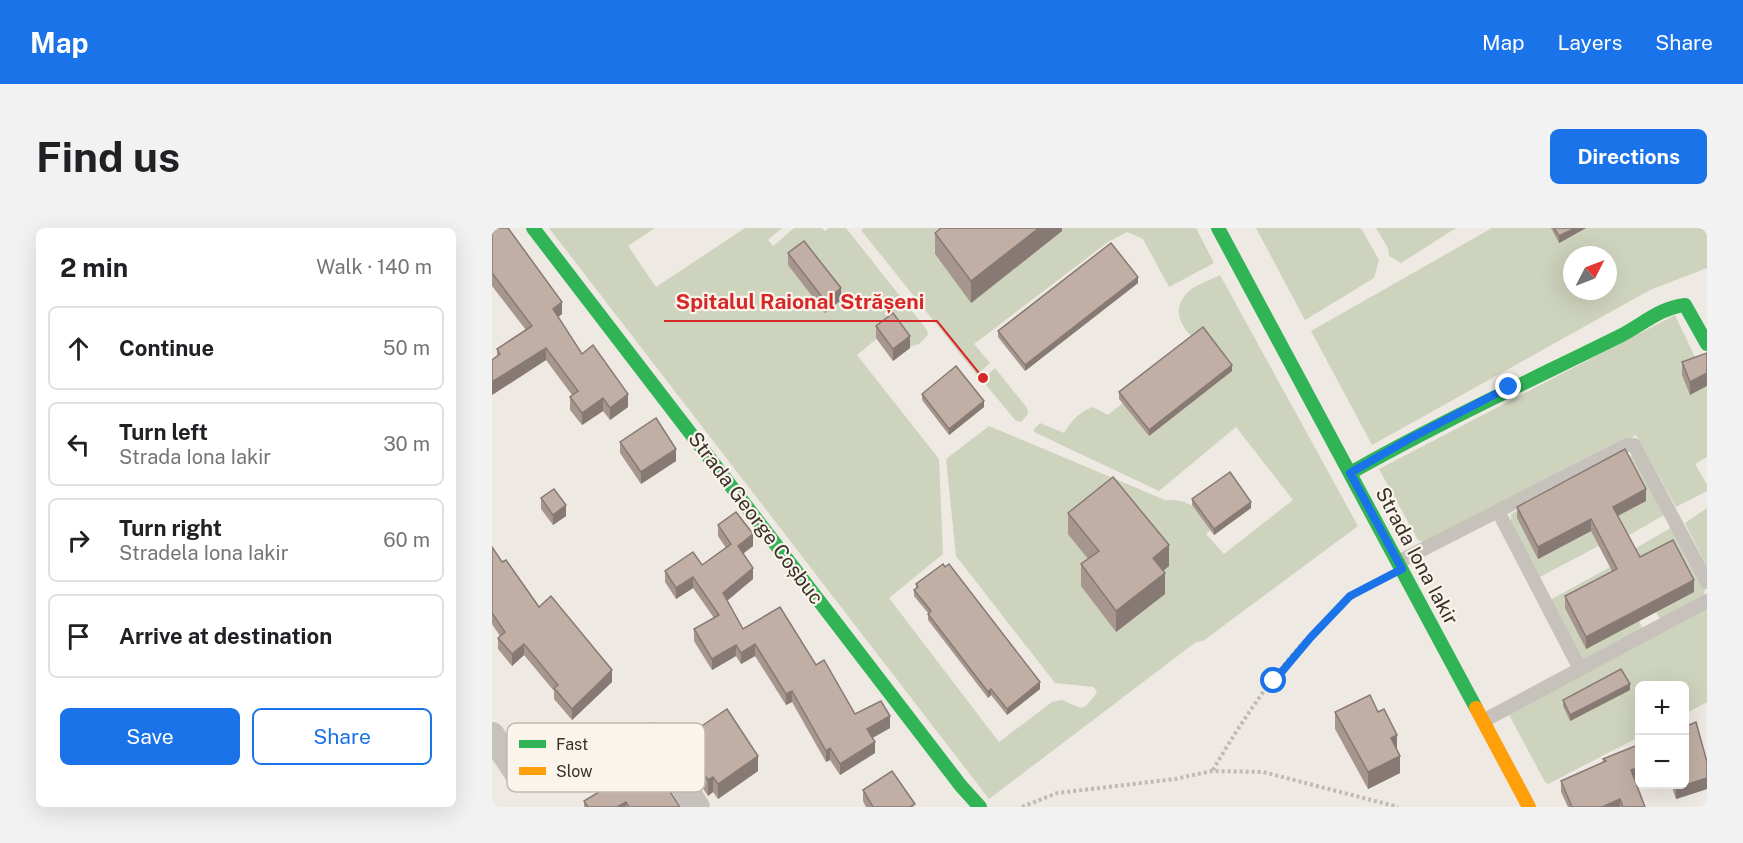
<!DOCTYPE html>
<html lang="en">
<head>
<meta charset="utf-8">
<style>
	body { margin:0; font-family:"Public Sans",sans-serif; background:#f2f2f2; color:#202124 }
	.controls { position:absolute; right:18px; bottom:18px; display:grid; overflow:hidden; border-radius:9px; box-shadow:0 6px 24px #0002 }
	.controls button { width:54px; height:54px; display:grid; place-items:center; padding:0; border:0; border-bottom:2px solid #e0e0e0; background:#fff; color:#202124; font:30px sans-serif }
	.compass { position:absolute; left:1071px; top:18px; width:54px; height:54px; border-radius:50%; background:#fff; box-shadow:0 6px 24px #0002; rotate:48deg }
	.stop { position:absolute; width:18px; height:18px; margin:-14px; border:4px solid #1a73e8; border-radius:50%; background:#fff }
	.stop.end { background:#1a73e8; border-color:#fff; box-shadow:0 2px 6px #0008 }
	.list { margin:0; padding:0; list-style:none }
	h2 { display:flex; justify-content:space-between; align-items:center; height:78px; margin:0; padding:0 24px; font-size:26px }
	h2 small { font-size:20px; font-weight:400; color:#757577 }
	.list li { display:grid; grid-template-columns:39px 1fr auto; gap:18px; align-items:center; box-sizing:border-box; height:84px; margin:0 12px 12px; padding:0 12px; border:2px solid #e0e0e0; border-radius:9px }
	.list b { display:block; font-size:22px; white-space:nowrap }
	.list p { margin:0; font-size:20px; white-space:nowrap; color:#757577 }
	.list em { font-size:20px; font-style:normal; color:#757577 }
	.actions { display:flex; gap:12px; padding:18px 24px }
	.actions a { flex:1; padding:14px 0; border:2px solid #1a73e8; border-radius:9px; text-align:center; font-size:21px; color:#1a73e8 }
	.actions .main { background:#1a73e8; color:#fff }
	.icon { flex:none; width:33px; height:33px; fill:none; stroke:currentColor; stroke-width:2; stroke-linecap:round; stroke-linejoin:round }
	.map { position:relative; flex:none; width:1215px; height:579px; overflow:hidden; border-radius:9px }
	header { display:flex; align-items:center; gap:36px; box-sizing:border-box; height:84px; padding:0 30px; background:#1a73e8; color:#fff }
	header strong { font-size:28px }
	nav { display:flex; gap:33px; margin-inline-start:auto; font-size:21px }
	.intro { display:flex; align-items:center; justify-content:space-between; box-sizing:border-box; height:144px; padding:0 36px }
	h1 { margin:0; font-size:42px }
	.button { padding:15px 27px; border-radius:9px; background:#1a73e8; color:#fff; font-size:21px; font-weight:700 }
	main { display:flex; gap:36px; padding:0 36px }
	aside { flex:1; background:#fff; border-radius:9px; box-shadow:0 6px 24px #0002 }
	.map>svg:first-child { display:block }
</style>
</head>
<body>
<header>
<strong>Map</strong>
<nav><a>Map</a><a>Layers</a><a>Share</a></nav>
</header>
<div class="intro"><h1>Find us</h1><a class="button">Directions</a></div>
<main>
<aside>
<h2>2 min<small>Walk · 140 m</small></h2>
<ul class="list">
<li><svg class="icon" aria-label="ahead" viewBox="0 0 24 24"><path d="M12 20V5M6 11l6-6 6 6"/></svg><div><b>Continue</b></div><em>50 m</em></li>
<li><svg class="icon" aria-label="left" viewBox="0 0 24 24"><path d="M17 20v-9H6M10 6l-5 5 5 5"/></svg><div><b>Turn left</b><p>Strada Iona Iakir</p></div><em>30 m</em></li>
<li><svg class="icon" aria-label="right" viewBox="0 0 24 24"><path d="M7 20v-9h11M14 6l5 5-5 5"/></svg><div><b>Turn right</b><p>Stradela Iona Iakir</p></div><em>60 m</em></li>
<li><svg class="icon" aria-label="arrive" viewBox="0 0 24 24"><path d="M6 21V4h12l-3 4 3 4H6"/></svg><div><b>Arrive at destination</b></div></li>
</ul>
<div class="actions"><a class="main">Save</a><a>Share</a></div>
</aside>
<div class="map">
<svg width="1215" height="579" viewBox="0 0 1215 579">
	<rect width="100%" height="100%" fill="#eee9e2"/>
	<g fill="#ced3bd" fill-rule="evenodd">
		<path d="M57 0H163L136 18 164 59 253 0H290L276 12 281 18 302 0H330L333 3 337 0H354L435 102 436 107 427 116 418 119 401 97 365 127 447 231 451 326 397 370 507 514 560 474 570 472 588 480 594 478 605 465 602 459 563 455 464 328 454 231 497 198 673 272C702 271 704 281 719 302L714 306 732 326 801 272 744 199 667 263 542 204V201L548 195 572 205C580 192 587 184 601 179L616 187 631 175 657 208 740 143C721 124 666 96 695 65 702 57 719 52 728 47L866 298 711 413 704 414 497 571Z"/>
		<path d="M372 0H704L722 35 677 59 651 11 635 4 616 14 482 116 498 135 485 147 369 2Z"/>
		<path d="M764 0H869L887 32 882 50 813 92Z"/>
		<path d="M884 0H964L909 35 897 28 896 20Z"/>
		<path d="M1000 0H1215V40L1158 62 880 217 819 103ZM1080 27H1116V63H1080Z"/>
		<path d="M1183 87 1215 154V229L1203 236 1215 257V263L1184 279 1144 207 938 315 926 312 887 241Z"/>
		<path d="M503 140 535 180 536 186 529 194 524 193 490 152Z"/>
		<path d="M1131 224 1142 229 1174 286 1132 310 1129 306 1046 350 1019 297V286Z"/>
		<path d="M1215 280V339L1193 295Z"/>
		<path d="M1180 299 1213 361 1212 367 1169 392 1164 384 1147 393 1151 402 1088 434 1058 372 1140 327 1139 323Z"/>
		<path d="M1215 380V474L1193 486 1192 458H1148L1147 509 1056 556 1053 554 1016 485Z"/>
	</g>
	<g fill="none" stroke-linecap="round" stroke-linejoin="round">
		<g stroke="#c0bab4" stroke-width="4" stroke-dasharray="3 3" stroke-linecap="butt">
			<path d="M721 542C760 475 816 393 885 353"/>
			<path d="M530 579 565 565 683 551 720 543 771 544 906 579"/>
		</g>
		<g stroke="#c7c1bb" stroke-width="14">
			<path d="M1006 283 1088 441"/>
			<path d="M906 334 1135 217H1142L1215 354"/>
			<path d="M991 493 1215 373"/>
		</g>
		<g stroke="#c7c1bb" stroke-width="26">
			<path d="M0 507 25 545"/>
			<path d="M158 507 205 579"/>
		</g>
		<g stroke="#30b455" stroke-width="14">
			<path d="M41 0 469 558 488 579"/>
			<path d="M726 0 984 480"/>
			<path d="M858 245C946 195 1037 153 1128 108 1150 97 1167 80 1193 77L1215 116"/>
		</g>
		<path stroke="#ff9f0a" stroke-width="14" d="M984 480 1037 579"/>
	</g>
	<g fill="#a6968e">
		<path d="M0 0 70 86 66 89 90 126 136 179 118 192 111 183 90 197 78 182V169L80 167 54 132 0 167V132L5 128V121L34 102 0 58Z"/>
		<path d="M570 0V3L479 75 443 26V5Z"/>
		<path d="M1059 0H1094L1067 15Z"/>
		<path d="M296 25 349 72 333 85 296 37Z"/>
		<path d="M646 55 533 143 506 109V103Z"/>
		<path d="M384 98 418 120 401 133 384 110Z"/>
		<path d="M1215 125 1198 167 1190 147V134Z"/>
		<path d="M740 143 657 208 627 171V164Z"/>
		<path d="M430 166 492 179 457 207 430 172Z"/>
		<path d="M128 214 184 233 149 256 128 225Z"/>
		<path d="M49 270 74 288 61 297 49 281Z"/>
		<path d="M700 271 759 280 722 307 700 277Z"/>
		<path d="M1154 273 1126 288 1148 329 1202 364 1094 421 1073 380V368L1120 343 1099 303 1046 331 1025 290V279Z"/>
		<path d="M576 285 677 338 671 343 673 366 624 404 589 358V336L596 331 576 306Z"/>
		<path d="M226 297 261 318 251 326 261 351 235 373 251 401 324 437 363 486 398 500 380 510 383 525 348 547 338 532 334 534 300 474 294 477 263 428 249 436 244 428 220 442 202 413V401L222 390 201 360 184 371 173 354V343L210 337 234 320 226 308Z"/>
		<path d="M0 319 10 334 47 379 120 454 80 492 62 471V463L32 427 20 438 6 421V410L8 408 0 396Z"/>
		<path d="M424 356 548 461 515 487 499 467 496 470 436 392V385L422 368V362L424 361Z"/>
		<path d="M1138 462 1078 493 1071 478V472Z"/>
		<path d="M843 484 905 522 908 545 876 561 843 501Z"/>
		<path d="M189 512 266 543 226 571 221 564 216 568 189 527Z"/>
		<path d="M1111 531 1148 549 1143 552 1153 579H1076L1069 564V553L1111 535Z"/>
		<path d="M158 533 188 579H92V573Z"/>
		<path d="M1215 534V561L1184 571 1179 556H1192Z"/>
		<path d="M371 562 423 579H374L371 573Z"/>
	</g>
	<g fill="#877a74">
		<path d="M547 0H570V3L479 75V53Z"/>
		<path d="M1083 0H1094L1067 15V8Z"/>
		<path d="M646 49V55L533 143V137Z"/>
		<path d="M349 60V72L333 85V73Z"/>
		<path d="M70 74V86L61 93V81Z"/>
		<path d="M418 108V120L401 133V121Z"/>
		<path d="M54 120V132L0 167V154Z"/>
		<path d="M740 137V143L657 208V202Z"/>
		<path d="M1215 145V158L1198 167V154Z"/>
		<path d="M136 166V179L118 192V180Z"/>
		<path d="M111 170V183L90 197V185Z"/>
		<path d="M492 173V179L457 207V201Z"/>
		<path d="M184 221V233L149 256V244Z"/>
		<path d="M1154 261V273L1121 290V279Z"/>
		<path d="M759 274V280L722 307V301Z"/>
		<path d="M74 277V288L61 297V287Z"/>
		<path d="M1099 291V303L1046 331V319Z"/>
		<path d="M261 306V318L246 329V318Z"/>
		<path d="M677 317V338L661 351V330Z"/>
		<path d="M261 340V351L231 376V365Z"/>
		<path d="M673 345V366L624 404V383Z"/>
		<path d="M201 349V360L184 371V360Z"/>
		<path d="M1202 352V364L1094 421V409Z"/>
		<path d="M32 416V427L20 438V426Z"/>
		<path d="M263 416V428L249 436V425Z"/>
		<path d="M244 417V428L220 442V431Z"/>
		<path d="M120 442V454L80 492V481Z"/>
		<path d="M548 454V461L515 487V481Z"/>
		<path d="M1138 456V462L1078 493V487Z"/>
		<path d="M499 461V467L496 470V464Z"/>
		<path d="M300 463V474L294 477V466Z"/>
		<path d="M398 488V500L375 513V501Z"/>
		<path d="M905 507V524L899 510Z"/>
		<path d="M383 514V525L348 547V536Z"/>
		<path d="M338 520V532L334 534V523Z"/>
		<path d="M266 528V543L226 571V556Z"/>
		<path d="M908 528V545L876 561V544Z"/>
		<path d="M1148 539V549L1139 553V542Z"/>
		<path d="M221 549V564L216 568V552Z"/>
		<path d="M1215 550V561L1184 571V560Z"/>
		<path d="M1128 571V579H1110Z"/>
		<path d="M134 574V579H125Z"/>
	</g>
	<g fill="#c1afa5" stroke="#877a74" stroke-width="1.5">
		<path d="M0 0H16L70 74 61 81 90 126 101 117 136 166 118 180 111 170 90 185 78 169 86 163 54 120 0 154V132L8 126 5 121 40 98 0 45Z"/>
		<path d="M449 0H547L479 53 443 5Z"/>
		<path d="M1062 0H1083L1067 8Z"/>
		<path d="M312 13 349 60 333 73 296 25Z"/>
		<path d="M619 15 646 49 533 137 506 103Z"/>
		<path d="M401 85 418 108 401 121 384 98Z"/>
		<path d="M711 99 740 137 657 202 627 164Z"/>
		<path d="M1215 125V145L1198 154 1190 134Z"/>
		<path d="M464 138 492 173 457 201 430 166Z"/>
		<path d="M164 190 184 221 149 244 128 214Z"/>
		<path d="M1133 221 1154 261 1121 279 1129 294 1148 329 1181 312 1202 352 1094 409 1073 368 1125 341 1099 291 1046 319 1025 279Z"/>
		<path d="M738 244 759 274 722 301 700 271Z"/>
		<path d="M621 249 677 317 661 330 673 345 624 383 589 336 607 323 576 285Z"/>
		<path d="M62 261 74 277 61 287 49 270Z"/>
		<path d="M244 284 261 306 246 318 261 340 231 365 251 401 288 379 324 437 332 432 363 486 389 473 398 488 375 501 383 514 348 536 338 520 334 523 300 463 294 466 263 416 249 425 244 417 220 431 202 401 227 387 201 349 184 360 173 343 201 324 210 337 239 316 226 297Z"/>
		<path d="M0 319 10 334 14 332 47 379 59 368 120 442 80 481 62 460 66 457 32 416 20 426 6 410 13 404 0 385Z"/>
		<path d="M451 336 453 339 457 336 548 454 515 481 499 461 496 464 436 386 439 383 422 362 426 359 424 356Z"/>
		<path d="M1129 441 1138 456 1078 487 1071 472Z"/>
		<path d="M878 467 886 484 892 481 905 507 899 510 908 528 876 544 843 484Z"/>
		<path d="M235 481 266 528 226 556 221 549 216 552 189 512Z"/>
		<path d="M1204 494 1215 534V550L1184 560 1183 556H1192V499Z"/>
		<path d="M1148 516V539L1139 542 1153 579H1131L1128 571 1110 579H1080L1069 553 1114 533 1111 531Z"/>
		<path d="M158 533 188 579H137L134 574 125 579H96L92 573Z"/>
		<path d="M400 543 423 576 418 579H381L371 562Z"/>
	</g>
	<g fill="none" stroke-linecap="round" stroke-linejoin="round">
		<path stroke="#1a73e8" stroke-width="8" d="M782 453 819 409 858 368 910 341 858 245 917 211 1017 159"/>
	</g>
	<g text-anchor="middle" stroke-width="4.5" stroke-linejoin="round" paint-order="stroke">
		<g font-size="20" fill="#382f2a" stroke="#faf4eb">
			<text transform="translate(264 290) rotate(53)" y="7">Strada George Coșbuc</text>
			<text transform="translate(925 328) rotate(62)" y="7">Strada Iona Iakir</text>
		</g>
	</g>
	<rect x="15" y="495" width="198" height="69" rx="9" fill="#faf4eb" stroke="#c0b9b1" stroke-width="1.5"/>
	<rect x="27" y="512" width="27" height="8" fill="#30b455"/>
	<rect x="27" y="539" width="27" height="8" fill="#ff9f0a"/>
	<g font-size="16" fill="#382f2a">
		<text x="64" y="522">Fast</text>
		<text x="64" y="549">Slow</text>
	</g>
	<path fill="none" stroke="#d62828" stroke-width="2" d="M491 150L445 93H172"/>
	<circle fill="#d62828" stroke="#faf4eb" stroke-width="2" cx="491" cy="150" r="6"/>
	<g font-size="21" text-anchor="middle" font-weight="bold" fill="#d62828" stroke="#faf4eb" stroke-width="4.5" stroke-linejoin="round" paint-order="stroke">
		<text x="308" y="81">Spitalul Raional Strășeni</text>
	</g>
</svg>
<div class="controls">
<button>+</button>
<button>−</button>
</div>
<svg class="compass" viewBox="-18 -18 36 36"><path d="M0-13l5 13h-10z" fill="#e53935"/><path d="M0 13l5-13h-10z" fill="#757577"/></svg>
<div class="stop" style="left:782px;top:453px"></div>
<div class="stop end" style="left:1017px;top:159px"></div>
</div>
</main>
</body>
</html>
